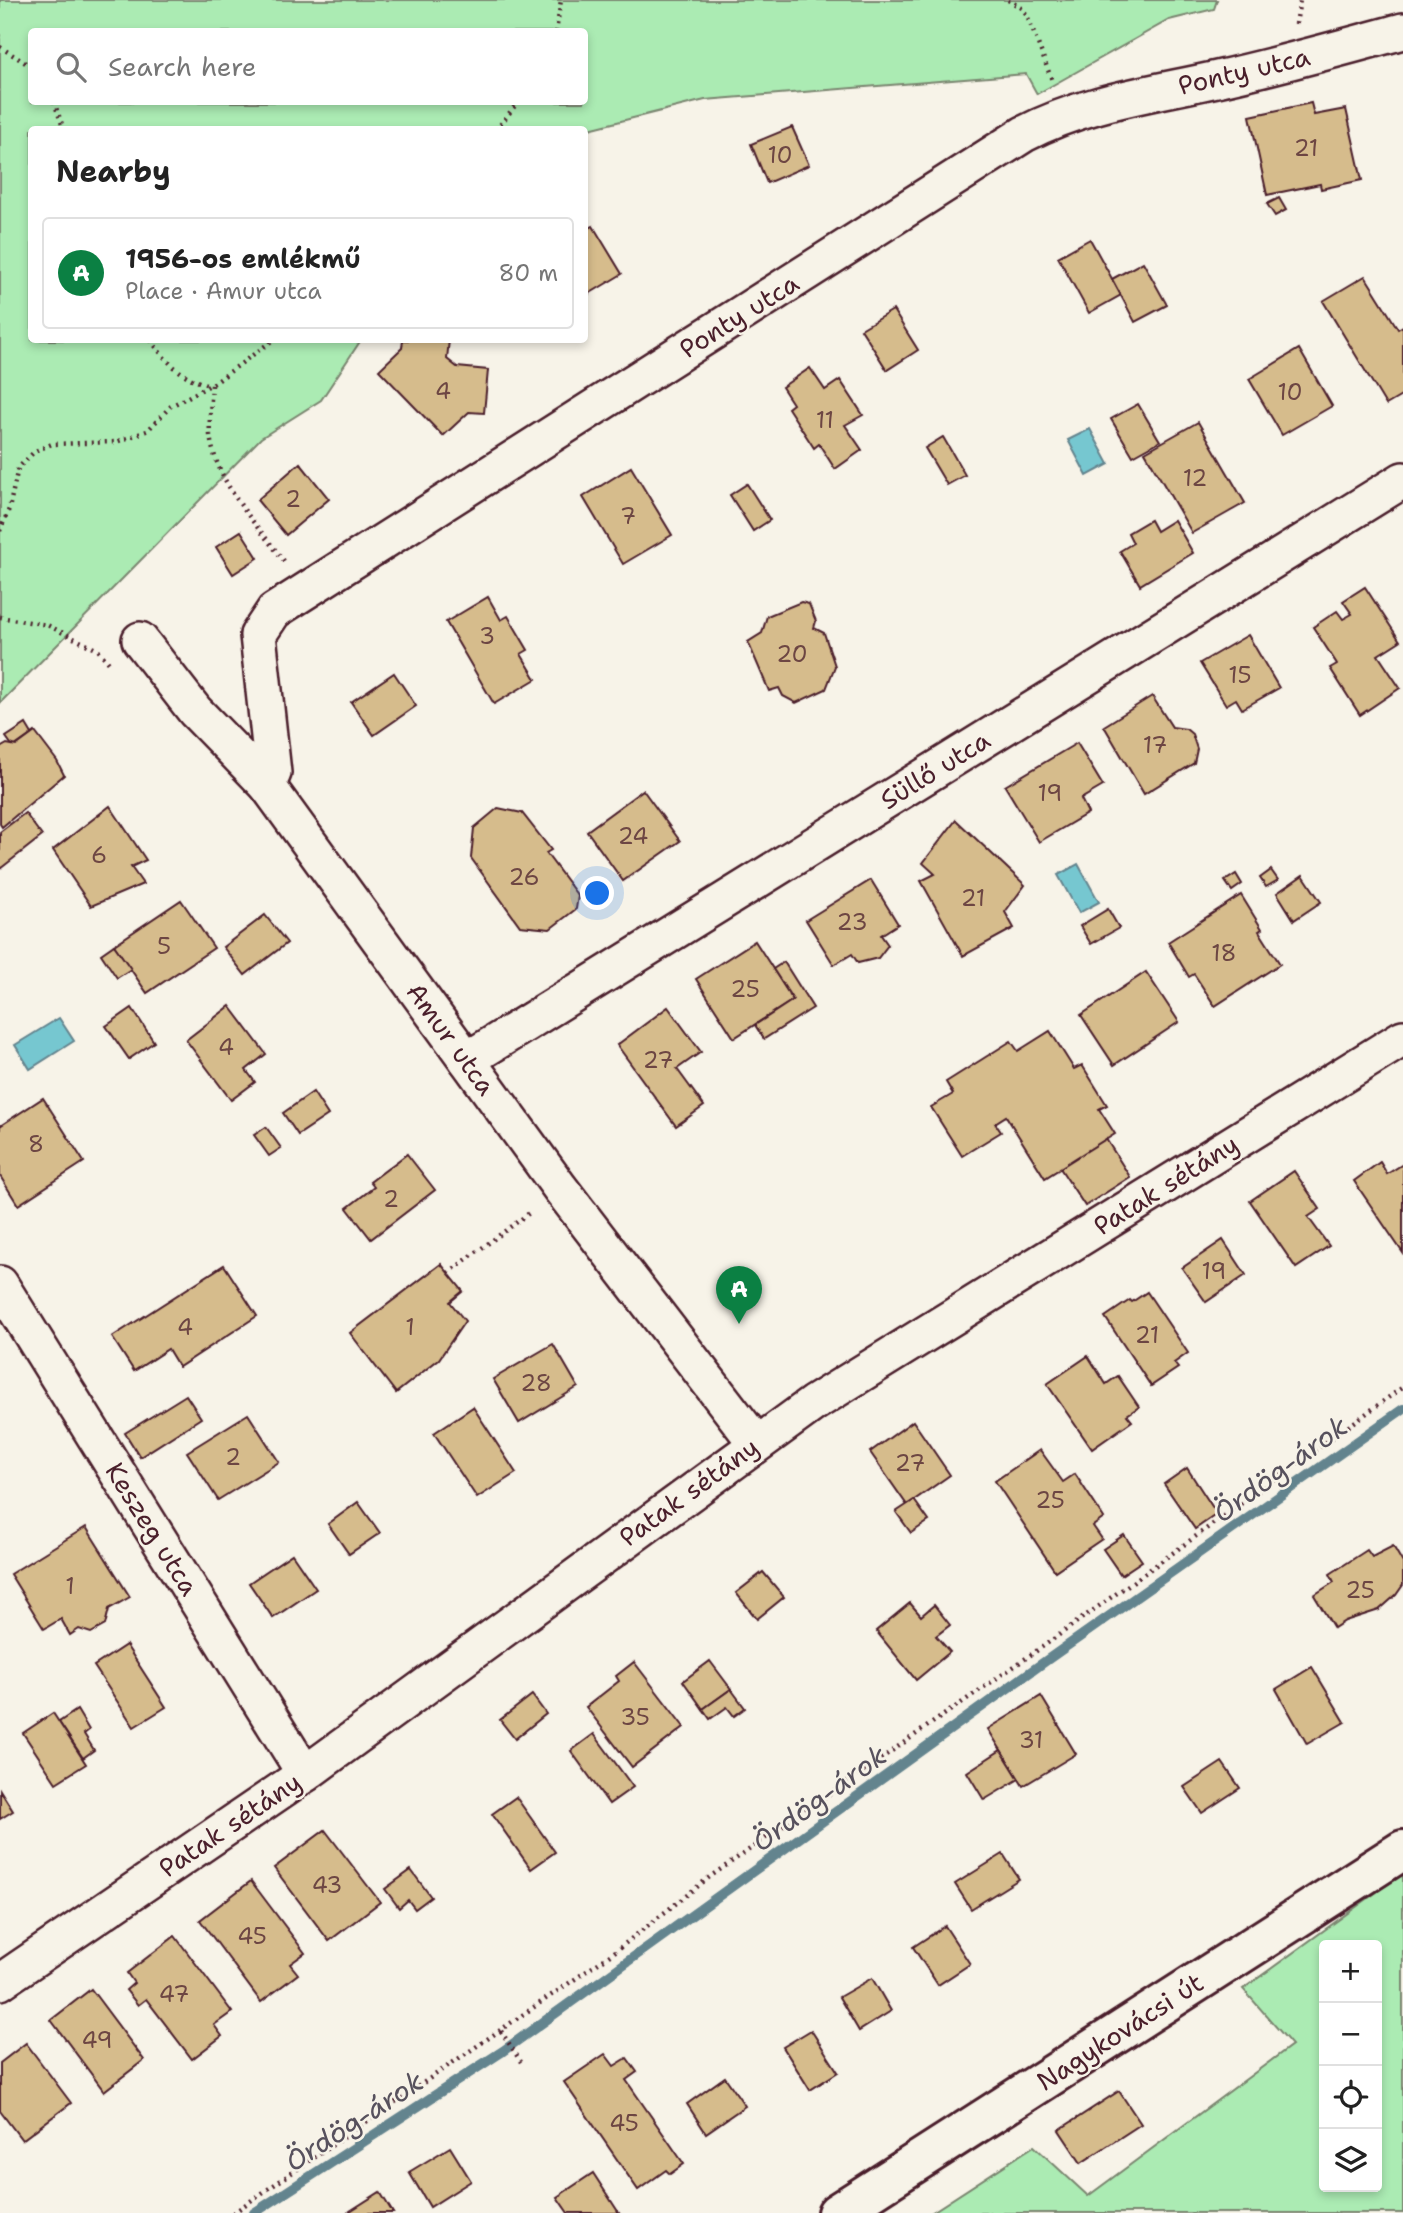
<!DOCTYPE html>
<html lang="en">
<head>
<meta charset="utf-8">
<style>
	body { margin:0; font-family:"Shantell Sans",sans-serif; background:#f6f6f6; color:#222 }
	.controls { position:absolute; right:21px; bottom:21px; display:grid; overflow:hidden; border-radius:7px; box-shadow:0 4px 10px #0003 }
	.controls button { width:63px; height:63px; display:grid; place-items:center; padding:0; border:0; border-bottom:2px solid #e0e0e0; background:#fff; color:#222; font:35px sans-serif }
	.you { position:absolute; left:598px; top:894px; width:24px; height:24px; margin:-18px; border:5px solid #fff; border-radius:50%; background:#1a73e8; box-shadow:0 0 0 10px #1a73e833 }
	.badge { display:grid; place-items:center; width:46px; height:46px; border-radius:50%; background:#0b8043; color:#fff; font-size:23px; font-weight:700 }
	.pin { position:absolute; translate:-50% -58px; filter:drop-shadow(0 2px 4px #0008) }
	.pin::after { content:''; position:absolute; top:37px; width:24px; height:21px; background:inherit; clip-path:polygon(0 0,100% 0,50% 100%) }
	.list { margin:0; padding:0; list-style:none }
	h2 { display:flex; justify-content:space-between; align-items:center; height:91px; margin:0; padding:0 28px; font-size:30px }
	h2 small { font-size:23px; font-weight:400; color:#767676 }
	.list li { display:grid; grid-template-columns:46px 1fr auto; gap:21px; align-items:center; box-sizing:border-box; height:112px; margin:0 14px 14px; padding:0 14px; border:2px solid #e0e0e0; border-radius:7px }
	.list b { display:block; font-size:26px; white-space:nowrap }
	.list p { margin:0; font-size:23px; white-space:nowrap; color:#767676 }
	.list em { font-size:23px; font-style:normal; color:#767676 }
	.icon { flex:none; width:38px; height:38px; fill:none; stroke:currentColor; stroke-width:2; stroke-linecap:round; stroke-linejoin:round }
	.map { position:relative; flex:none; width:1403px; height:2213px; overflow:hidden }
	.search { position:absolute; background:#fff; box-shadow:0 4px 10px #0003; left:28px; top:28px; width:560px; height:77px; display:flex; align-items:center; gap:18px; box-sizing:border-box; padding:0 24px; border-radius:7px; color:#767676; font-size:26px }
	.panel { position:absolute; background:#fff; box-shadow:0 4px 10px #0003; left:28px; top:126px; width:560px; height:217px; border-radius:7px }
	.map>svg:first-child { display:block }
</style>
</head>
<body>
<div class="map">
<svg width="1403" height="2213" viewBox="0 0 1403 2213">
	<rect width="100%" height="100%" fill="#f7f3e8"/>
	<filter id="ink" filterUnits="userSpaceOnUse"><feTurbulence type="fractalNoise" baseFrequency=".0143" numOctaves="2"/><feDisplacementMap in="SourceGraphic" scale="14" xChannelSelector="R" yChannelSelector="G"/><feConvolveMatrix kernelMatrix="1 2 1 2 8 2 1 2 1" color-interpolation-filters="sRGB"/></filter>
	<g filter="url(#ink)">
		<g fill="#abebb3" stroke="#7a856f" stroke-width="2" fill-rule="evenodd">
			<path d="M0 0H1217L1214 9 1169 20 1037 94 1026 74 705 100 585 130H32V340H361L321 400 261 438 0 703ZM32 32H584V102H32Z"/>
			<path d="M1403 1873V2213H931L1034 2146 1088 2196 1292 2045 1243 1989ZM1377 1945V2187H1324V1945Z"/>
		</g>
		<g fill="#76c7d0" stroke="#64848e" stroke-width="2">
			<path d="M1090 429 1109 464 1087 476 1068 440Z"/>
			<path d="M1078 864 1099 902 1079 913 1058 875Z"/>
			<path d="M59 1018 74 1041 30 1069 15 1045Z"/>
		</g>
		<g fill="none" stroke-linecap="round" stroke-linejoin="round">
			<path stroke="#64848e" stroke-width="10" d="M254 2213 503 2051 1047 1660 1403 1409"/>
		</g>
		<g fill="#d6bc8c" stroke="#4a1f2b" stroke-width="2">
			<path d="M1311 103 1314 115 1346 109 1362 180 1321 189 1320 184 1267 195 1250 116Z"/>
			<path d="M792 127 809 165 767 183 751 144Z"/>
			<path d="M1279 198 1286 210 1275 216 1267 204Z"/>
			<path d="M593 226 622 274 587 295 584 291V231Z"/>
			<path d="M1090 239 1121 295 1089 313 1058 257Z"/>
			<path d="M1143 262 1167 305 1135 322 1112 279Z"/>
			<path d="M1365 276 1398 329 1403 326V395L1386 405 1323 301Z"/>
			<path d="M893 310 918 350 887 370 861 329Z"/>
			<path d="M403 340H449L447 359 457 367 488 370 484 413 469 412 443 436 379 370 402 348Z"/>
			<path d="M1299 349 1332 406 1282 435 1249 379Z"/>
			<path d="M810 368 825 390 840 380 863 415 845 425 862 450 835 469 819 444 814 448 788 408 793 404 782 387Z"/>
			<path d="M1138 404 1160 441 1133 456 1111 419Z"/>
			<path d="M1198 422 1245 503 1192 533 1145 452Z"/>
			<path d="M943 437 965 475 947 485 925 448Z"/>
			<path d="M300 463 329 499 286 535 257 500Z"/>
			<path d="M631 467 672 535 623 564 583 497Z"/>
			<path d="M747 484 770 520 753 531 730 495Z"/>
			<path d="M1150 520 1156 531 1174 520 1193 553 1140 585 1120 551 1133 543 1128 533Z"/>
			<path d="M241 531 258 558 233 574 216 547Z"/>
			<path d="M1365 587 1400 641 1378 655 1400 688 1360 715 1330 668 1337 664 1313 627 1337 611 1343 619 1352 614 1343 601Z"/>
			<path d="M488 597 501 620 508 616 528 650 521 654 536 679 494 704 446 622Z"/>
			<path d="M801 602 809 604 816 621 814 628 824 633 835 666 826 689 796 703 783 696 779 688 769 691 748 642 762 633 767 616Z"/>
			<path d="M1248 635 1279 688 1242 709 1236 699 1226 705 1200 663Z"/>
			<path d="M394 673 416 706 374 735 351 702Z"/>
			<path d="M1152 696 1172 727 1186 729 1192 734 1197 749 1194 763 1144 794 1104 726Z"/>
			<path d="M26 724 32 734 15 746 11 744 6 737Z"/>
			<path d="M35 732 57 761 64 775 2 827 0 824V748L7 744 16 746Z"/>
			<path d="M1077 743 1103 786 1081 799 1088 813 1039 842 1005 786Z"/>
			<path d="M643 790 680 841 623 881 587 831Z"/>
			<path d="M110 806 146 860 131 867 143 884 91 906 53 850Z"/>
			<path d="M498 808 522 813 551 850 546 853 578 896 576 909 550 929 520 926 471 858 474 828Z"/>
			<path d="M25 813 42 836 0 869V832Z"/>
			<path d="M956 820 1025 885 1005 912 1014 928 963 956 921 881 935 874 923 863Z"/>
			<path d="M1271 870 1278 880 1266 887 1260 878Z"/>
			<path d="M1236 874 1242 884 1232 891 1225 881Z"/>
			<path d="M1303 875 1321 902 1294 920 1277 893Z"/>
			<path d="M871 880 898 924 881 935 888 945 878 958 858 963 852 954 834 965 806 920Z"/>
			<path d="M1241 895 1262 929 1259 931 1280 964 1215 1006 1194 974 1189 977 1168 942Z"/>
			<path d="M181 900 214 948 147 993 114 945Z"/>
			<path d="M1108 909 1119 928 1091 944 1080 926Z"/>
			<path d="M265 915 287 943 245 975 223 947Z"/>
			<path d="M755 941 793 1000 734 1038 696 979Z"/>
			<path d="M114 945 131 969 117 978 101 954Z"/>
			<path d="M784 962 813 1008 764 1039 755 1025 793 1000 773 969Z"/>
			<path d="M1146 972 1179 1022 1114 1065 1081 1015Z"/>
			<path d="M230 1006 266 1054 246 1070 255 1082 231 1100 186 1040Z"/>
			<path d="M668 1007 701 1052 677 1069 704 1106 676 1126 617 1045Z"/>
			<path d="M132 1008 154 1042 129 1059 106 1026Z"/>
			<path d="M1050 1031 1074 1069 1082 1065 1107 1105 1099 1109 1115 1134 1045 1178 1006 1116 995 1123 1001 1132 962 1156 931 1107 953 1094 946 1082 1011 1041 1018 1051Z"/>
			<path d="M313 1092 328 1115 298 1135 283 1113Z"/>
			<path d="M43 1098 84 1162 18 1205 0 1176V1126Z"/>
			<path d="M266 1127 281 1148 269 1156 254 1135Z"/>
			<path d="M1106 1139 1130 1177 1085 1206 1060 1168Z"/>
			<path d="M407 1154 435 1190 371 1239 347 1208 374 1187 370 1182Z"/>
			<path d="M1380 1162 1387 1174 1403 1164V1253L1354 1181Z"/>
			<path d="M1294 1171 1320 1209 1308 1217 1329 1246 1296 1268 1250 1201Z"/>
			<path d="M1223 1240 1246 1275 1206 1302 1182 1268Z"/>
			<path d="M441 1264 463 1291 450 1302 465 1321 439 1359 396 1393 350 1333Z"/>
			<path d="M224 1265 257 1316 179 1367 168 1349 134 1371 112 1337Z"/>
			<path d="M1147 1292 1188 1353 1174 1363 1178 1368 1151 1386 1105 1317 1130 1300 1132 1302Z"/>
			<path d="M553 1344 578 1387 519 1423 493 1379Z"/>
			<path d="M1088 1356 1106 1384 1118 1376 1139 1407 1127 1415 1132 1421 1092 1449 1047 1384Z"/>
			<path d="M186 1395 201 1418 140 1457 125 1433Z"/>
			<path d="M473 1407 516 1473 477 1498 434 1433Z"/>
			<path d="M248 1414 279 1462 218 1500 187 1452Z"/>
			<path d="M913 1421 950 1475 907 1505 870 1452Z"/>
			<path d="M1040 1450 1063 1482 1075 1474 1104 1518 1093 1526 1102 1539 1055 1571 995 1481Z"/>
			<path d="M1187 1468 1217 1514 1195 1529 1164 1484Z"/>
			<path d="M914 1500 929 1521 911 1533 896 1512Z"/>
			<path d="M358 1502 380 1533 349 1554 328 1524Z"/>
			<path d="M86 1527 130 1597 109 1609 105 1625 91 1633 79 1629 70 1635 61 1619 44 1629 10 1574Z"/>
			<path d="M1124 1535 1142 1561 1121 1575 1103 1549Z"/>
			<path d="M1393 1546 1403 1563V1585L1396 1595 1379 1610 1345 1621 1334 1628 1314 1595 1334 1582 1330 1574 1367 1550 1372 1557Z"/>
			<path d="M292 1554 316 1589 273 1618 249 1583Z"/>
			<path d="M763 1572 784 1597 757 1619 736 1593Z"/>
			<path d="M910 1603 921 1616 934 1605 950 1625 936 1636 950 1652 916 1680 876 1631Z"/>
			<path d="M126 1645 166 1707 134 1727 94 1666Z"/>
			<path d="M710 1661 731 1689 703 1709 683 1681Z"/>
			<path d="M634 1662 684 1727 632 1767 586 1707 619 1681 616 1676Z"/>
			<path d="M1312 1667 1345 1722 1307 1744 1276 1689Z"/>
			<path d="M731 1689 745 1708 734 1716 727 1707 710 1719 703 1709Z"/>
			<path d="M532 1695 546 1714 515 1739 500 1720Z"/>
			<path d="M1041 1696 1076 1754 1023 1786 988 1729Z"/>
			<path d="M77 1710 89 1730 84 1734 94 1750 83 1758 59 1722Z"/>
			<path d="M53 1713 86 1764 56 1783 23 1733Z"/>
			<path d="M594 1734 633 1787 609 1804 571 1751Z"/>
			<path d="M1001 1750 1019 1779 984 1800 967 1772Z"/>
			<path d="M1222 1762 1240 1788 1202 1813 1184 1787Z"/>
			<path d="M0 1790 13 1811 0 1819Z"/>
			<path d="M516 1797 555 1852 531 1869 492 1814Z"/>
			<path d="M325 1830 380 1902 329 1941 274 1868Z"/>
			<path d="M1003 1854 1019 1879 971 1909 955 1884Z"/>
			<path d="M411 1870 431 1897 415 1909 408 1900 399 1908 385 1889Z"/>
			<path d="M251 1881 305 1953 290 1964 298 1974 261 2002 200 1920Z"/>
			<path d="M945 1926 970 1964 938 1985 913 1947Z"/>
			<path d="M175 1936 232 2012 214 2025 222 2036 192 2059 146 1999 138 2005 126 1990 134 1983 127 1973Z"/>
			<path d="M872 1978 891 2011 859 2031 839 1997Z"/>
			<path d="M91 1989 144 2060 104 2091 51 2020Z"/>
			<path d="M811 2030 838 2072 810 2090 783 2047Z"/>
			<path d="M26 2043 71 2103 22 2140 0 2111V2063Z"/>
			<path d="M605 2054 614 2066 627 2058 637 2072 626 2080 684 2164 670 2174 666 2170 638 2190 564 2082Z"/>
			<path d="M725 2077 745 2106 706 2133 687 2104Z"/>
			<path d="M1119 2091 1141 2124 1081 2163 1059 2130Z"/>
			<path d="M450 2147 471 2181 430 2207 409 2172Z"/>
			<path d="M593 2173 619 2213H568L557 2197Z"/>
			<path d="M380 2192 393 2213H347Z"/>
		</g>
		<g fill="none" stroke-linecap="round" stroke-linejoin="round">
			<g stroke="#4a1f2b" stroke-width="40">
				<g id="minor">
					<path d="M140 640 195 711 267 785 560 1188 756 1443"/>
					<path d="M267 785 273 773 258 635 274 611 1024 134C1085 102 1151 94 1217 79 1280 65 1341 48 1403 31"/>
					<path d="M467 1060 1403 480"/>
					<path d="M0 1284 305 1774"/>
					<path d="M0 1982 305 1774 814 1403 1403 1038"/>
				</g>
			</g>
			<g stroke="#4a1f2b" stroke-width="44">
				<path id="tertiary" d="M837 2213 1403 1850"/>
			</g>
			<g stroke="#4a1f2b" stroke-width="4.5" stroke-dasharray="2 5" stroke-linecap="butt">
				<path d="M1008 0 1022 8 1027 15 1053 83"/>
				<path d="M1296 24 1300 0"/>
				<path d="M556 32 561 0"/>
				<path d="M0 47 32 67"/>
				<path d="M54 102 64 130"/>
				<path d="M496 130 518 102"/>
				<path d="M151 340C165 361 185 381 211 385"/>
				<path d="M212 385C211 401 209 419 210 435 216 483 256 524 284 561"/>
				<path d="M0 531 9 509 18 468 35 451 52 444 116 442 147 431 171 406 216 382 273 340"/>
				<path d="M0 617 47 625 98 650 109 663"/>
				<path d="M448 1273 532 1211"/>
				<path d="M501 2031 521 2062"/>
				<path d="M233 2213 613 1953 711 1876 1045 1645 1403 1387"/>
			</g>
			<use href="#minor" stroke="#f7f3e8" stroke-width="35"/>
			<use href="#tertiary" stroke="#f7f3e8" stroke-width="38"/>
		</g>
	</g>
	<g text-anchor="middle" stroke-width="5" stroke-linejoin="round" paint-order="stroke">
		<g font-size="23" fill="#6d4643">
			<text x="1306" y="156">21</text>
			<text x="780" y="163">10</text>
			<text x="443" y="399">4</text>
			<text x="1290" y="400">10</text>
			<text x="825" y="428">11</text>
			<text x="1195" y="486">12</text>
			<text x="293" y="507">2</text>
			<text x="628" y="524">7</text>
			<text x="487" y="644">3</text>
			<text x="792" y="662">20</text>
			<text x="1240" y="683">15</text>
			<text x="1155" y="753">17</text>
			<text x="1050" y="801">19</text>
			<text x="633" y="844">24</text>
			<text x="99" y="863">6</text>
			<text x="524" y="885">26</text>
			<text x="973" y="906">21</text>
			<text x="852" y="930">23</text>
			<text x="164" y="954">5</text>
			<text x="1224" y="961">18</text>
			<text x="745" y="997">25</text>
			<text x="226" y="1055">4</text>
			<text x="658" y="1068">27</text>
			<text x="36" y="1152">8</text>
			<text x="391" y="1207">2</text>
			<text x="1214" y="1279">19</text>
			<text x="185" y="1335">4</text>
			<text x="410" y="1335">1</text>
			<text x="1147" y="1343">21</text>
			<text x="536" y="1391">28</text>
			<text x="233" y="1465">2</text>
			<text x="910" y="1471">27</text>
			<text x="1050" y="1508">25</text>
			<text x="70" y="1594">1</text>
			<text x="1360" y="1598">25</text>
			<text x="635" y="1725">35</text>
			<text x="1031" y="1748">31</text>
			<text x="327" y="1893">43</text>
			<text x="252" y="1944">45</text>
			<text x="174" y="2002">47</text>
			<text x="97" y="2048">49</text>
			<text x="624" y="2131">45</text>
		</g>
		<g font-size="26" fill="#4a1f2b" stroke="#f7f3e8">
			<text transform="translate(1244 71) rotate(-13)" y="9">Ponty utca</text>
			<text transform="translate(739 316) rotate(-32)" y="9">Ponty utca</text>
			<text transform="translate(935 770) rotate(-32)" y="9">Süllő utca</text>
			<text transform="translate(451 1039) rotate(54)" y="9">Amur utca</text>
			<text transform="translate(1166 1185) rotate(-32)" y="9">Patak sétány</text>
			<text transform="translate(689 1492) rotate(-36)" y="9">Patak sétány</text>
			<text transform="translate(152 1529) rotate(58)" y="9">Keszeg utca</text>
			<text transform="translate(230 1825) rotate(-34)" y="9">Patak sétány</text>
			<text transform="translate(1120 2032) rotate(-33)" y="9">Nagykovácsi út</text>
		</g>
		<g font-size="28" font-style="italic" fill="#57515d" stroke="#f7f3e8">
			<text transform="translate(1280 1469) rotate(-36)" y="10">Ördög-árok</text>
			<text transform="translate(819 1798) rotate(-36)" y="10">Ördög-árok</text>
			<text transform="translate(354 2121) rotate(-33)" y="10">Ördög-árok</text>
		</g>
	</g>
</svg>
<div class="controls">
<button>+</button>
<button>−</button>
<button><svg class="icon" aria-label="locate" viewBox="0 0 24 24"><circle cx="12" cy="12" r="6"/><path d="M12 2v4M12 18v4M2 12h4M18 12h4"/></svg></button>
<button><svg class="icon" aria-label="layers" viewBox="0 0 24 24"><path d="M12 4l9 5-9 5-9-5zM3 14l9 5 9-5"/></svg></button>
</div>
<div class="you"></div>
<div class="pin badge" style="left:739px;top:1324px">A</div>
<div class="search"><svg class="icon" aria-label="search" viewBox="0 0 24 24"><circle cx="10" cy="10" r="6"/><path d="M15 15l6 6"/></svg>Search here</div>
<section class="panel">
<h2>Nearby<small></small></h2>
<ul class="list">
<li><span class="badge">A</span><div><b>1956-os emlékmű</b><p>Place · Amur utca</p></div><em>80 m</em></li>
</ul>
</section>
</div>
</body>
</html>
